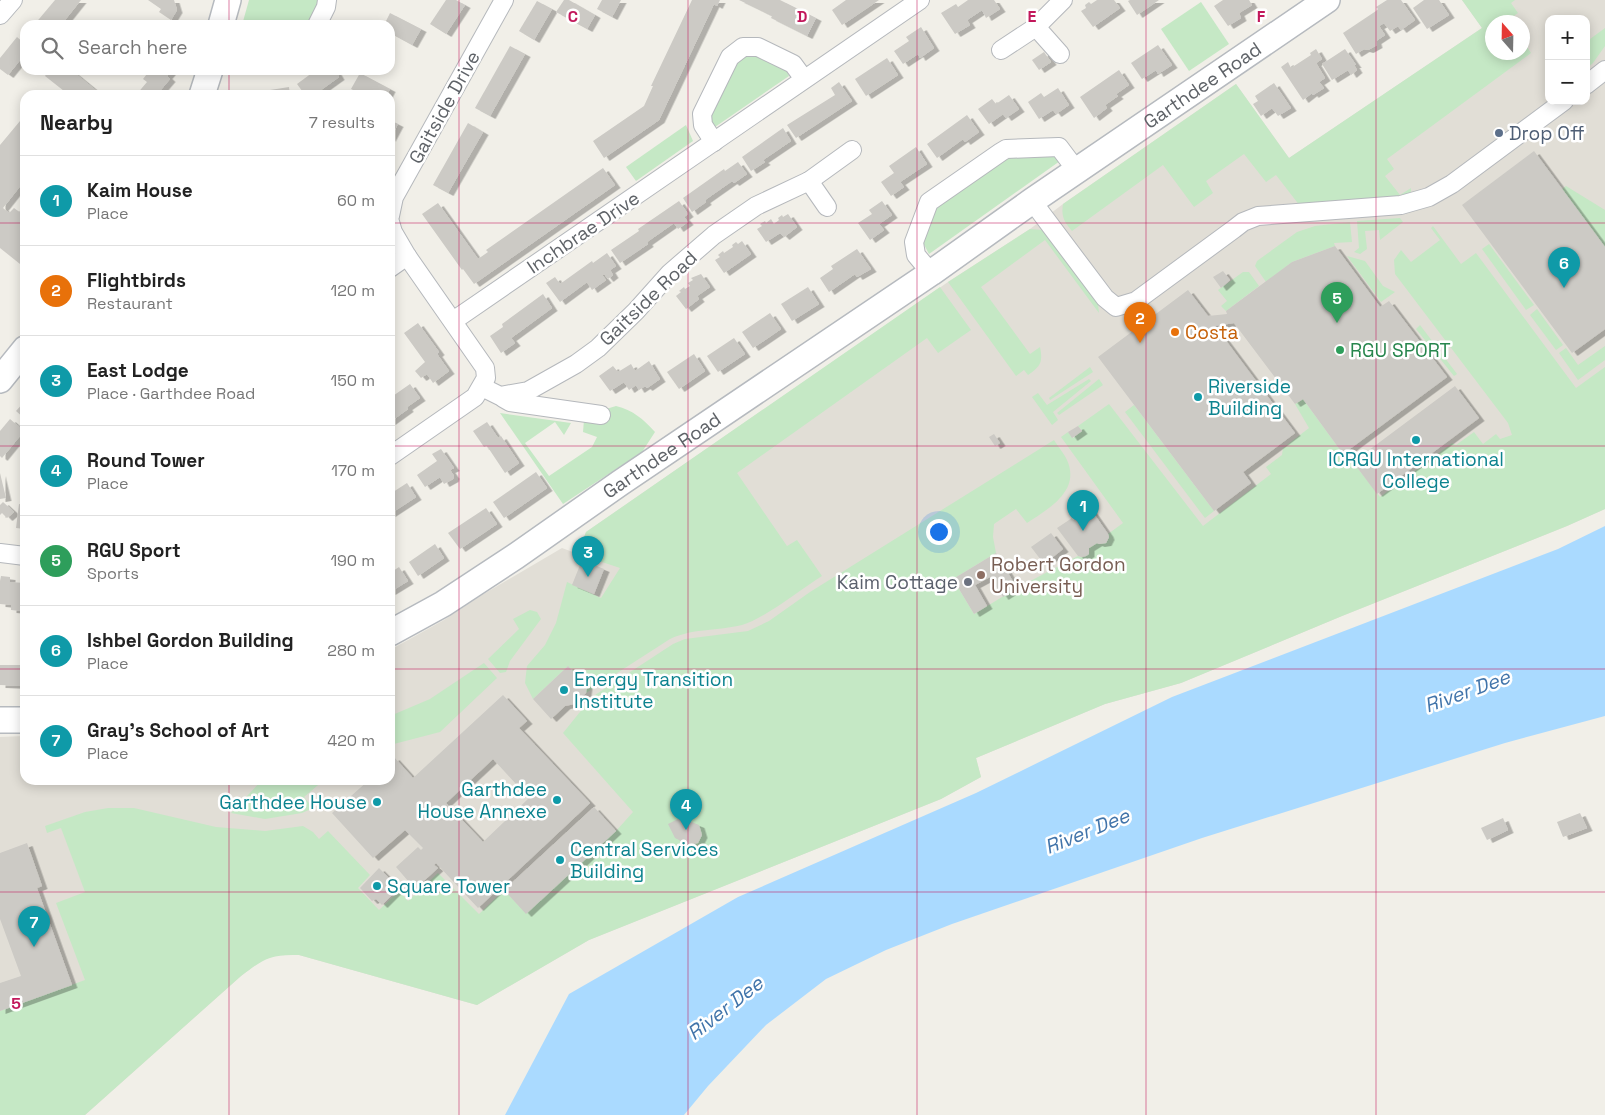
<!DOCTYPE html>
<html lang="en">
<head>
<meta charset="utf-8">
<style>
	body { margin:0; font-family:"Space Grotesk",sans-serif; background:#f6f6f6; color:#222 }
	.controls { position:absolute; right:15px; top:15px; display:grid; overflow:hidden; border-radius:10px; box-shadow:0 2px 12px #0003 }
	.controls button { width:45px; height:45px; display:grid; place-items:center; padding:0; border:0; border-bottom:1px solid #e0e0e0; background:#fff; color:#222; font:25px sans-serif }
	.compass { position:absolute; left:1485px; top:15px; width:45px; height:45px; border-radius:50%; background:#fff; box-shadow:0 2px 12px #0003; rotate:340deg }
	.you { position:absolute; left:938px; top:531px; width:18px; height:18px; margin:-12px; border:4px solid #fff; border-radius:50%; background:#1a73e8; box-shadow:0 0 0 8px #1a73e833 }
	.badge { display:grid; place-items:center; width:32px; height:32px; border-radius:50%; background:#ea4335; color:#fff; font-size:16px; font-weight:700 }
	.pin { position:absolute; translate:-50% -41px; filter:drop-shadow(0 1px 2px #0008) }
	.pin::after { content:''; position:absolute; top:26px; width:18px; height:15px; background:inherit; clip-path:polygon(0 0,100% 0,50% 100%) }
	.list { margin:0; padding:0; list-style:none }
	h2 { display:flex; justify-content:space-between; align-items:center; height:65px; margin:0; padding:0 20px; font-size:21px }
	h2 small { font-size:16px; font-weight:400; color:#767676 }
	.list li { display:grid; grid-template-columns:32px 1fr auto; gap:15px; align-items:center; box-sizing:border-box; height:90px; padding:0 20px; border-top:1px solid #e0e0e0 }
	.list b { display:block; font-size:19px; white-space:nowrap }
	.list p { margin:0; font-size:16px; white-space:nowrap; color:#767676 }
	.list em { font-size:16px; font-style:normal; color:#767676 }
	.icon { flex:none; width:28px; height:28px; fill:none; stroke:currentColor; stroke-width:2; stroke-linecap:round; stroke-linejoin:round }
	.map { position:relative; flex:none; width:1605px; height:1115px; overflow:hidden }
	.search { position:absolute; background:#fff; box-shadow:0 2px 12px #0003; left:20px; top:20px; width:375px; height:55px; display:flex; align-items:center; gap:12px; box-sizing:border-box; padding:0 18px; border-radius:15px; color:#767676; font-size:19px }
	.panel { position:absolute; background:#fff; box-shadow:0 2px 12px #0003; left:20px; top:90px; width:375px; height:695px; border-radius:15px }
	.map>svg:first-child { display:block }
</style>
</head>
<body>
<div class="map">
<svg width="1605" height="1115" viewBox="0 0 1605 1115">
	<defs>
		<filter id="shadow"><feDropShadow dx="5.5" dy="3" stdDeviation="0" flood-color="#0004"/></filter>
	</defs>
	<rect width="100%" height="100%" fill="#f1efe8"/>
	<path fill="#e1ded6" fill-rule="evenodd" d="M1462 0H1605V509L1567 526 1342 616 1181 683 1105 704 976 758 981 777 941 799 589 940 477 1005 299 955 281 954 262 960 241 976 85 1115H0V737L25 736V780H390V650L444 620 482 595 562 548 578 554 586 532 948 282 1030 229 1063 204 1236 84 1289 158 1482 28ZM1549 19H1586V101H1549ZM1492 22H1522V52H1492Z"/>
	<g fill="#c5e8c5">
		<path d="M249 0H321L317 13 307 25H242Z"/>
		<path d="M1462 0H1515L1511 3 1518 13 1508 20 1509 22H1492V52H1522L1523 41 1531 53 1387 159 1394 169 1385 176 1400 195 1411 188V192L1408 195 1400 197 1300 206 1276 175 1266 182 1244 154 1206 181 1213 193 1194 207 1163 165 1072 231C1064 222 1061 216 1063 204L1236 84 1289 158 1482 28Z"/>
		<path d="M1201 2 1229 44 1189 71 1161 29Z"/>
		<path d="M1605 28V46L1593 63 1586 69V61L1589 58 1586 54V42Z"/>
		<path d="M755 52 784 65 789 76 715 127 709 121V114L732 67 743 57Z"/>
		<path d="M686 125 693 141 636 181 626 167Z"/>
		<path d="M1053 153 1060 161 929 254 922 241 934 204 1011 155Z"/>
		<path d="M1566 186 1605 210V247L1562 189Z"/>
		<path d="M1400 218 1403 222 1380 240 1379 230 1365 231 1367 249 1360 254 1354 252 1359 248 1357 221Z"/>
		<path d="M1350 222 1352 242 1334 243 1335 246 1292 262 1266 282 1255 266 1257 261 1297 232 1315 226Z"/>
		<path d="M1433 226 1461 264 1476 253 1576 388 1605 367V509L1567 526 1342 616 1181 683 1105 704 976 758 981 777 941 799 589 940 477 1005 299 955C269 954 264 959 241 976L85 1115H0V1011L85 980 56 903 85 892 61 828 47 833 45 826 85 812 108 808H134L216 827 265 831 303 826 313 832 319 839 328 831 370 875 358 888 379 910 399 891 408 901 438 873 479 914 504 890 526 913 616 831 633 812 563 733 592 697 673 644 685 639 748 631 769 621 810 592 1054 440C1058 447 1064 453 1067 460 1081 491 1048 509 1027 523L1016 509 994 524 993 537 996 553 953 579 974 614 1017 588 1078 556C1084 559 1090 555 1089 548L1097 543 1099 544 1106 543 1109 537 1108 534 1123 523 1061 437 1068 432 1073 438 1082 431 1078 426 1109 404 1203 526 1271 474 1266 467 1282 455 1283 448 1309 428 1295 404 1303 399 1343 454 1353 462 1380 497 1452 443 1456 445 1474 432 1483 444 1496 434 1500 439 1512 435 1508 423 1395 274 1394 260 1401 250 1411 262 1440 240 1431 228Z"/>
		<path d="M1030 229 1042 230 1098 304 1099 313 1045 240 981 287 1030 354 1040 347C1043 362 1041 366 1028 375L1024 370 1016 376 948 282Z"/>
		<path d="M1489 244 1534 305 1526 310 1482 249Z"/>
		<path d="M1347 256 1365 261 1383 286 1395 292 1381 302Z"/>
		<path d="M1243 272H1249L1259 286 1226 311 1221 306 1227 301 1218 290Z"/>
		<path d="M940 287 971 330 938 353 927 338 737 473 787 546 797 540 822 576C801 589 764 619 742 625 718 631 693 628 670 639L586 693 568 666 533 699 525 683 527 666 545 645 556 623 567 582 601 598 620 568 578 554 586 532Z"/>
		<path d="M1537 309 1563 345 1556 350 1530 315Z"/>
		<path d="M1420 325 1457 374 1454 376 1416 329Z"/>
		<path d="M1605 346V360L1578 380 1559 353 1566 348 1578 365Z"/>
		<path d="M1090 367 1093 372 1050 400 1049 398Z"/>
		<path d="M1089 379 1091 381 1053 412 1058 420 1052 425 1032 397 1038 393 1047 405Z"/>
		<path d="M1099 379 1103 385 1059 415 1057 413Z"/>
		<path d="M1134 405 1214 511 1205 518 1125 412Z"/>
		<path d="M616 406C633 410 643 419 655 432L642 452 563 504 500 413 571 423 564 435 555 422 525 443 549 476 592 447 597 437 583 432 584 420 603 410Z"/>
		<path d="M530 610 537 612 541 619 510 661 506 672 500 673 488 659 519 629 513 619Z"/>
		<path d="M484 663 497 678 440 732 390 745V716L430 699Z"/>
		<path d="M262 780H324L304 797 313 808 302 813 265 819 231 813Z"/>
	</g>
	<path fill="#aadaff" d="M1605 526V716L1505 743 1202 838 952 924 886 950 826 979 766 1025 708 1086 684 1115H505L569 994 738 897 976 793 1172 697 1558 549Z"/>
	<g fill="#cccac5" fill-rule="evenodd" filter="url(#shadow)">
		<path d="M55 0H81L61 25H34Z"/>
		<path d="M148 0H174L177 10 171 20 159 12 161 9Z"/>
		<path d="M446 0H456L465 5 446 34 430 24Z"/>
		<path d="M564 0H569L595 15 587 29 556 12Z"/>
		<path d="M602 0H621L612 17 597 9Z"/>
		<path d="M692 0H720L717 6 714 4 659 120 604 158 593 141 644 106 653 86H651Z"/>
		<path d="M739 0H780L816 18 807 36 771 18 772 16Z"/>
		<path d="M846 0H879L842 25 832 10Z"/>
		<path d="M968 0H994L1000 9 986 18 982 10 967 20 970 25 955 34 941 13 956 4 958 7Z"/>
		<path d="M1097 0H1114L1120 8 1093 27 1081 11 1086 8 1085 5 1089 2 1091 4Z"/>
		<path d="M1130 0H1159L1137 15 1128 1Z"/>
		<path d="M1223 0H1249L1252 5 1239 13 1241 18 1228 26 1214 6Z"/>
		<path d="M1387 0H1401L1415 20 1401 30 1398 26 1390 31 1384 23 1379 26 1385 35 1376 41 1377 45 1368 50 1364 49 1356 54 1343 33 1376 11 1378 9 1376 7Z"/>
		<path d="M1424 0H1439L1449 15 1427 29 1413 8Z"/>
		<path d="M537 1 552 9 534 40 519 31Z"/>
		<path d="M390 13 421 29 412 45 390 33V25H384Z"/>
		<path d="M921 27 934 48 920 58 918 54 903 64 894 51 909 41 906 37Z"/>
		<path d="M17 37 25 44V54L8 75 0 69V58Z"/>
		<path d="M1158 45 1172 65 1158 74 1156 70 1142 79 1131 63Z"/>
		<path d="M510 46 525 54 490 116 475 108Z"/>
		<path d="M1316 49 1322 59 1316 63 1325 78 1319 82 1324 88 1313 95 1312 93 1303 100 1281 67 1288 62 1291 68 1311 55 1310 53Z"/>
		<path d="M1345 49 1356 65H1354L1357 70 1351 75 1348 70 1332 80 1322 64Z"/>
		<path d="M1044 52 1051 62 1039 70 1032 60Z"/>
		<path d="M887 58 898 75 866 96 855 79Z"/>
		<path d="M49 70H71L99 93 97 95H69L45 76Z"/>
		<path d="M150 70H172L167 76 170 79 159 92 162 95H136L147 82 143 79Z"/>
		<path d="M316 70H335L339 77 314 95H305L297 84Z"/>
		<path d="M1119 70 1129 85 1116 94 1118 96 1105 105 1107 108 1094 118 1080 97Z"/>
		<path d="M360 73 390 89 387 95H363L351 89Z"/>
		<path d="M839 82 852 101 796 138 787 125 835 95 831 88Z"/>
		<path d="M1274 83 1291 108 1278 116 1272 108 1261 116 1253 104 1258 101 1255 96Z"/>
		<path d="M289 87 290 95H251V93Z"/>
		<path d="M1058 88 1069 105 1056 114 1053 110 1039 119 1028 102 1041 93 1044 97Z"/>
		<path d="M1009 95 1019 109 1006 118 1003 114 989 124 978 109 992 99 996 104Z"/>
		<path d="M25 115V180L3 208 9 213 14 208 25 216V268L0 248V145Z"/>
		<path d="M967 115 979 132 965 142 963 139 937 158 927 144Z"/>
		<path d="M390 120 398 124 390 139Z"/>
		<path d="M468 123 483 132 448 193 433 185Z"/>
		<path d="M783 128 791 141 763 160 765 162 751 171 742 157Z"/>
		<path d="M916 147 927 164 900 182 904 187 891 196 881 182 894 173 889 166Z"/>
		<path d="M1534 151 1605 247V329L1572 353 1462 205Z"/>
		<path d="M738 162 747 174 734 183 732 181 705 200 706 202 692 212 683 198 724 169 725 171Z"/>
		<path d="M603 168 615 185 474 284 463 269 462 270 422 214 438 203 478 259 488 252 486 250Z"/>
		<path d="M679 201 688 214 684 217 688 222 678 229 674 223 647 242 648 244 620 263 611 250 639 231 638 229Z"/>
		<path d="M882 201 892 215 879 224 884 230 870 240 858 223 872 214 869 210Z"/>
		<path d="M788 214 797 227 784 237 780 233 766 242 757 229 762 226 760 224 765 221 766 223 771 219 774 224 779 220 778 218 782 215 783 217Z"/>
		<path d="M742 241 751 254 724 273 715 260 720 257 718 255 723 251 724 253 733 247 732 245 736 242 738 244Z"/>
		<path d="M1335 246 1380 307 1389 301 1447 377 1343 454 1303 399 1295 404 1234 323 1215 326 1295 433 1243 472 1251 483 1214 511 1098 357 1188 290 1208 316 1227 314 1226 311 1292 262Z"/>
		<path d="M857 249 871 269 857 277 855 274 829 292 820 278 833 269 831 266Z"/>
		<path d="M607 253 616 266 610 270 613 275 608 279 604 274 602 275 606 280 592 290 587 282 560 302 546 283 555 277 560 284 592 261 593 263Z"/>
		<path d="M1223 271 1230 280 1221 288 1213 277Z"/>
		<path d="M701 274 710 287 697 296 699 299 686 309 676 296 681 292 679 291 684 287 685 289 690 286 688 283 693 280 691 278Z"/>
		<path d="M808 287 819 304 792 321 781 304Z"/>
		<path d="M543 294 552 308 511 338 515 343 501 353 490 336 503 327 502 324Z"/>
		<path d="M770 313 781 329 753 348 742 332Z"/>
		<path d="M418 323 439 352 437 354 449 371 433 383 427 374 421 378 415 371 425 362 404 333Z"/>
		<path d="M734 338 745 354 718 372 707 356Z"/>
		<path d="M694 354 705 371 679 389 667 372Z"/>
		<path d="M649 361 660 379 647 388 645 386 639 390 636 385 629 390 624 382 610 391 599 376 613 366 618 372 631 364 635 371Z"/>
		<path d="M410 384 420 398 407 407 408 409 390 422V398Z"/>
		<path d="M1455 386 1479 418 1377 494 1353 462Z"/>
		<path d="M25 401V419L16 411Z"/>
		<path d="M10 419 24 431 2 458 0 456V431Z"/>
		<path d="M487 422 498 438 501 436 519 463 505 473 487 446 484 447 473 431Z"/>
		<path d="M1078 426 1082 431 1072 438 1068 432Z"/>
		<path d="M994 434 1000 443 995 446 989 437Z"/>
		<path d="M441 449 454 468 450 470 454 476 453 479 444 484 440 477 425 487 417 475 437 461 432 454Z"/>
		<path d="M536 472 547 488 504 518 493 502Z"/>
		<path d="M0 473 6 498 0 499Z"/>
		<path d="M407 483 416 497 390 514V494Z"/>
		<path d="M3 502 14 512 7 518 2 513 0 515V505Z"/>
		<path d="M19 504 25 505V529L16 528Z"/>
		<path d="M486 508 497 524 460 549 448 533Z"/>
		<path d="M1090 508 1108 534 1109 537 1106 543 1099 544 1097 543 1089 548V554L1086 556 1081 557 1078 556 1057 528 1072 518 1073 520Z"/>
		<path d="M1051 533 1063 549 1044 564 1031 547Z"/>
		<path d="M435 544 444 558 418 576 409 562Z"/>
		<path d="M996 553 1017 588 1003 597 990 577 975 585 987 606 974 614 953 579Z"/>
		<path d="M582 560 604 569 594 594 572 585Z"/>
		<path d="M399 567 408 581 390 592V573Z"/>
		<path d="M1 576 10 577V582L25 583V606H21V611L11 610V605L0 604V581Z"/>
		<path d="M0 665H25V686L0 685Z"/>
		<path d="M568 666 587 686 586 693 574 704 565 706 551 719 533 699Z"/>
		<path d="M503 695 527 721 519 728 590 803 478 908 436 863 434 865 438 868 415 889 396 867 418 847 421 850 423 848 405 830 373 858 332 813 369 780H390V761L394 757 413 778ZM493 759 529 798 483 842 446 803Z"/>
		<path d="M594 807 616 831 526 914 504 890Z"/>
		<path d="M1580 813 1587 828 1563 837 1557 822Z"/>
		<path d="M682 817 685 823 689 821 699 825 702 835 698 843 689 845 675 838 668 824Z"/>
		<path d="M1503 818 1508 830 1487 840 1481 828Z"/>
		<path d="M27 843 42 886 37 888 72 985 0 1011V983L21 976 0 919V853Z"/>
		<path d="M379 868 393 882 390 884 396 891 382 905 376 899 372 901 360 888Z"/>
	</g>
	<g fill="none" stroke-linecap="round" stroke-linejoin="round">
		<g stroke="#b5b8bc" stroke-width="20">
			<g id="street">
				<path d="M0 15 13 0"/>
				<path d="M317 25 326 7 327 0"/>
				<path d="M1036 27 1060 54"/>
				<path d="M1001 50 1036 27 1063 0"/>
				<path d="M1586 85 1605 70"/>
				<path d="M714 142 703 125 702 114 730 57 743 47H758L793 64 804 79"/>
				<path d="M809 181 827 207"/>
				<path d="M1032 201 1105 298 1116 307 1136 301 1234 229 1243 222 1258 216 1401 205 1429 197 1452 184 1564 101"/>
				<path d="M390 216 394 197 504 0"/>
				<path d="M390 222 393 232 407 256 485 368 486 378 475 397 390 456"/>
				<path d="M390 268 407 256"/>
				<path d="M931 273 916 255 914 242 929 202 1001 152 1006 149 1059 147 1077 171"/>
				<path d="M453 321 920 0"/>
				<path d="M482 387 500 396 528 391 576 364 598 348 636 311 670 273 714 235 756 206 809 181 852 150"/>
				<path d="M503 398 510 402 601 415"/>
				<path d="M0 553 25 556"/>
			</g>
		</g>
		<g stroke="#b6babf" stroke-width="28">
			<g id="secondary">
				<path d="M221 25 228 0"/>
				<path d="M202 95 210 70"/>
				<path d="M0 380 25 349"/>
				<path id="s1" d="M390 633 443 604 516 556 620 483 931 273 1032 201 1327 0"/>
				<path d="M0 720H25"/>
			</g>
		</g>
		<use href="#street" stroke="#fff" stroke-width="18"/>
		<use href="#secondary" stroke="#fff" stroke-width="25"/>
	</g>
	<path fill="none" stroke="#c2185b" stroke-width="1" stroke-opacity="0.55" d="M229 0V25M459 0V1115M688 0V1115M917 0V1115M1146 0V1115M1376 0V1115M229 70V95M0 223H25M390 223H1605M0 446H25M390 446H1605M0 669H25M390 669H1605M229 780V1115M0 892H1605"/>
	<circle fill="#5c6f8a" stroke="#fff" stroke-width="2" cx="1499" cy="133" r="5"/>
	<circle fill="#e8710a" stroke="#fff" stroke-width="2" cx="1175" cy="332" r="5"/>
	<circle fill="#2e9e5b" stroke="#fff" stroke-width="2" cx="1340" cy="350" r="5"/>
	<g fill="#0f9aa8" stroke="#fff" stroke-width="2">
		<circle cx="1198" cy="397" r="5"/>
		<circle cx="1416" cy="440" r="5"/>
		<circle cx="564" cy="690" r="5"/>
		<circle cx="557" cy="800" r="5"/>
		<circle cx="377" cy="802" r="5"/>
		<circle cx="560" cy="860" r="5"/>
		<circle cx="377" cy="886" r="5"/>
	</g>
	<circle fill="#8d6e63" stroke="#fff" stroke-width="2" cx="981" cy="575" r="5"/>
	<circle fill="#6b7280" stroke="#fff" stroke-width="2" cx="968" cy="582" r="5"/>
	<g text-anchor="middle" stroke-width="5" stroke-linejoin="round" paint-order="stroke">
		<g font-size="19" fill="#5f6368" stroke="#fff">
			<text dy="7" stroke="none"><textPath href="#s1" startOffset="980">Garthdee Road</textPath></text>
			<text transform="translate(444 107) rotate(-61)" y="7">Gaitside Drive</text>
			<text transform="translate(583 232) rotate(-34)" y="7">Inchbrae Drive</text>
			<text transform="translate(648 298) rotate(-44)" y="7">Gaitside Road</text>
			<text dy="7" stroke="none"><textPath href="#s1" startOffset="325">Garthdee Road</textPath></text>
		</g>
		<g font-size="19" fill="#4e5e75" stroke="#fff" text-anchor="start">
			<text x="1509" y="140">Drop Off</text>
		</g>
		<g font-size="19" fill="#c56008" stroke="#fff" text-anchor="start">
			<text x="1185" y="339">Costa</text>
		</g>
		<g font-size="19" fill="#27864d" stroke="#fff" text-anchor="start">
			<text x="1350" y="357">RGU SPORT</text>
		</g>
		<g font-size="19" fill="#0d838f" stroke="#fff" text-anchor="start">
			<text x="1208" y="393">Riverside<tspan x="1208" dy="22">Building</tspan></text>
			<text x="1416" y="466" text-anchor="middle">ICRGU International<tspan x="1416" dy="22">College</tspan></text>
			<text x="574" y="686">Energy Transition<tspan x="574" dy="22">Institute</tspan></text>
			<text x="547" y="796" text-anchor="end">Garthdee<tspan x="547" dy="22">House Annexe</tspan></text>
			<text x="367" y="809" text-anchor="end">Garthdee House</text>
			<text x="570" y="856">Central Services<tspan x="570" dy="22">Building</tspan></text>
			<text x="387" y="893">Square Tower</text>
		</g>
		<g font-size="19" fill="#785e54" stroke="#fff" text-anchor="start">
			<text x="991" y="571">Robert Gordon<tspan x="991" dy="22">University</tspan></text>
		</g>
		<g font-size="19" fill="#5b616d" stroke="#fff" text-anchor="end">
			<text x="958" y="589">Kaim Cottage</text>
		</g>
		<g font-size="20" font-style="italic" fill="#4174aa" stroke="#fff">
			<text transform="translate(1467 691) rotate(-20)" y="7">River Dee</text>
			<text transform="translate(1087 831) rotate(-22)" y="7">River Dee</text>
			<text transform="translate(725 1008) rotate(-38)" y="7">River Dee</text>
		</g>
	</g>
	<g font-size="16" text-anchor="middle" font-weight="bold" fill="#c2185b" stroke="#fff" stroke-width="5" stroke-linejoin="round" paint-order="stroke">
		<text x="573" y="22">C</text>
		<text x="802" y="22">D</text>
		<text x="1032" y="22">E</text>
		<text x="1261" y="22">F</text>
		<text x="16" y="1009">5</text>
	</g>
</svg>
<div class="controls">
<button>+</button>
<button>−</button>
</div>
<svg class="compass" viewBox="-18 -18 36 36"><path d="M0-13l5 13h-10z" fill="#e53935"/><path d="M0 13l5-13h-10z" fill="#767676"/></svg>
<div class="you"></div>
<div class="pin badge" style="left:1083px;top:531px;background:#0f9aa8">1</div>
<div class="pin badge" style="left:1140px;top:343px;background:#e8710a">2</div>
<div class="pin badge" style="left:588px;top:577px;background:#0f9aa8">3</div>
<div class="pin badge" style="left:686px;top:830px;background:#0f9aa8">4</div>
<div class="pin badge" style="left:1337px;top:323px;background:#2e9e5b">5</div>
<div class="pin badge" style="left:1564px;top:288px;background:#0f9aa8">6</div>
<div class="pin badge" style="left:34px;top:947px;background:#0f9aa8">7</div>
<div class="search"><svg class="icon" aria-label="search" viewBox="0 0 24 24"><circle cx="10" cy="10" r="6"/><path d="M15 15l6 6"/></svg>Search here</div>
<section class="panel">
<h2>Nearby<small>7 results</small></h2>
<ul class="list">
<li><span class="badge" style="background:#0f9aa8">1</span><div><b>Kaim House</b><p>Place</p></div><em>60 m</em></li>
<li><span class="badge" style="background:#e8710a">2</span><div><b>Flightbirds</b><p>Restaurant</p></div><em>120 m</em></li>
<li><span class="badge" style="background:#0f9aa8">3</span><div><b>East Lodge</b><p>Place · Garthdee Road</p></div><em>150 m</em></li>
<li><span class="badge" style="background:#0f9aa8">4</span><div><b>Round Tower</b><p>Place</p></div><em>170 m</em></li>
<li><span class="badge" style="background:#2e9e5b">5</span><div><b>RGU Sport</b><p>Sports</p></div><em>190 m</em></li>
<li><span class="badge" style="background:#0f9aa8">6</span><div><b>Ishbel Gordon Building</b><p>Place</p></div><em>280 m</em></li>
<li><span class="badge" style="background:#0f9aa8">7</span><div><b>Gray's School of Art</b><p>Place</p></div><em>420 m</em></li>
</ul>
</section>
</div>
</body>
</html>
